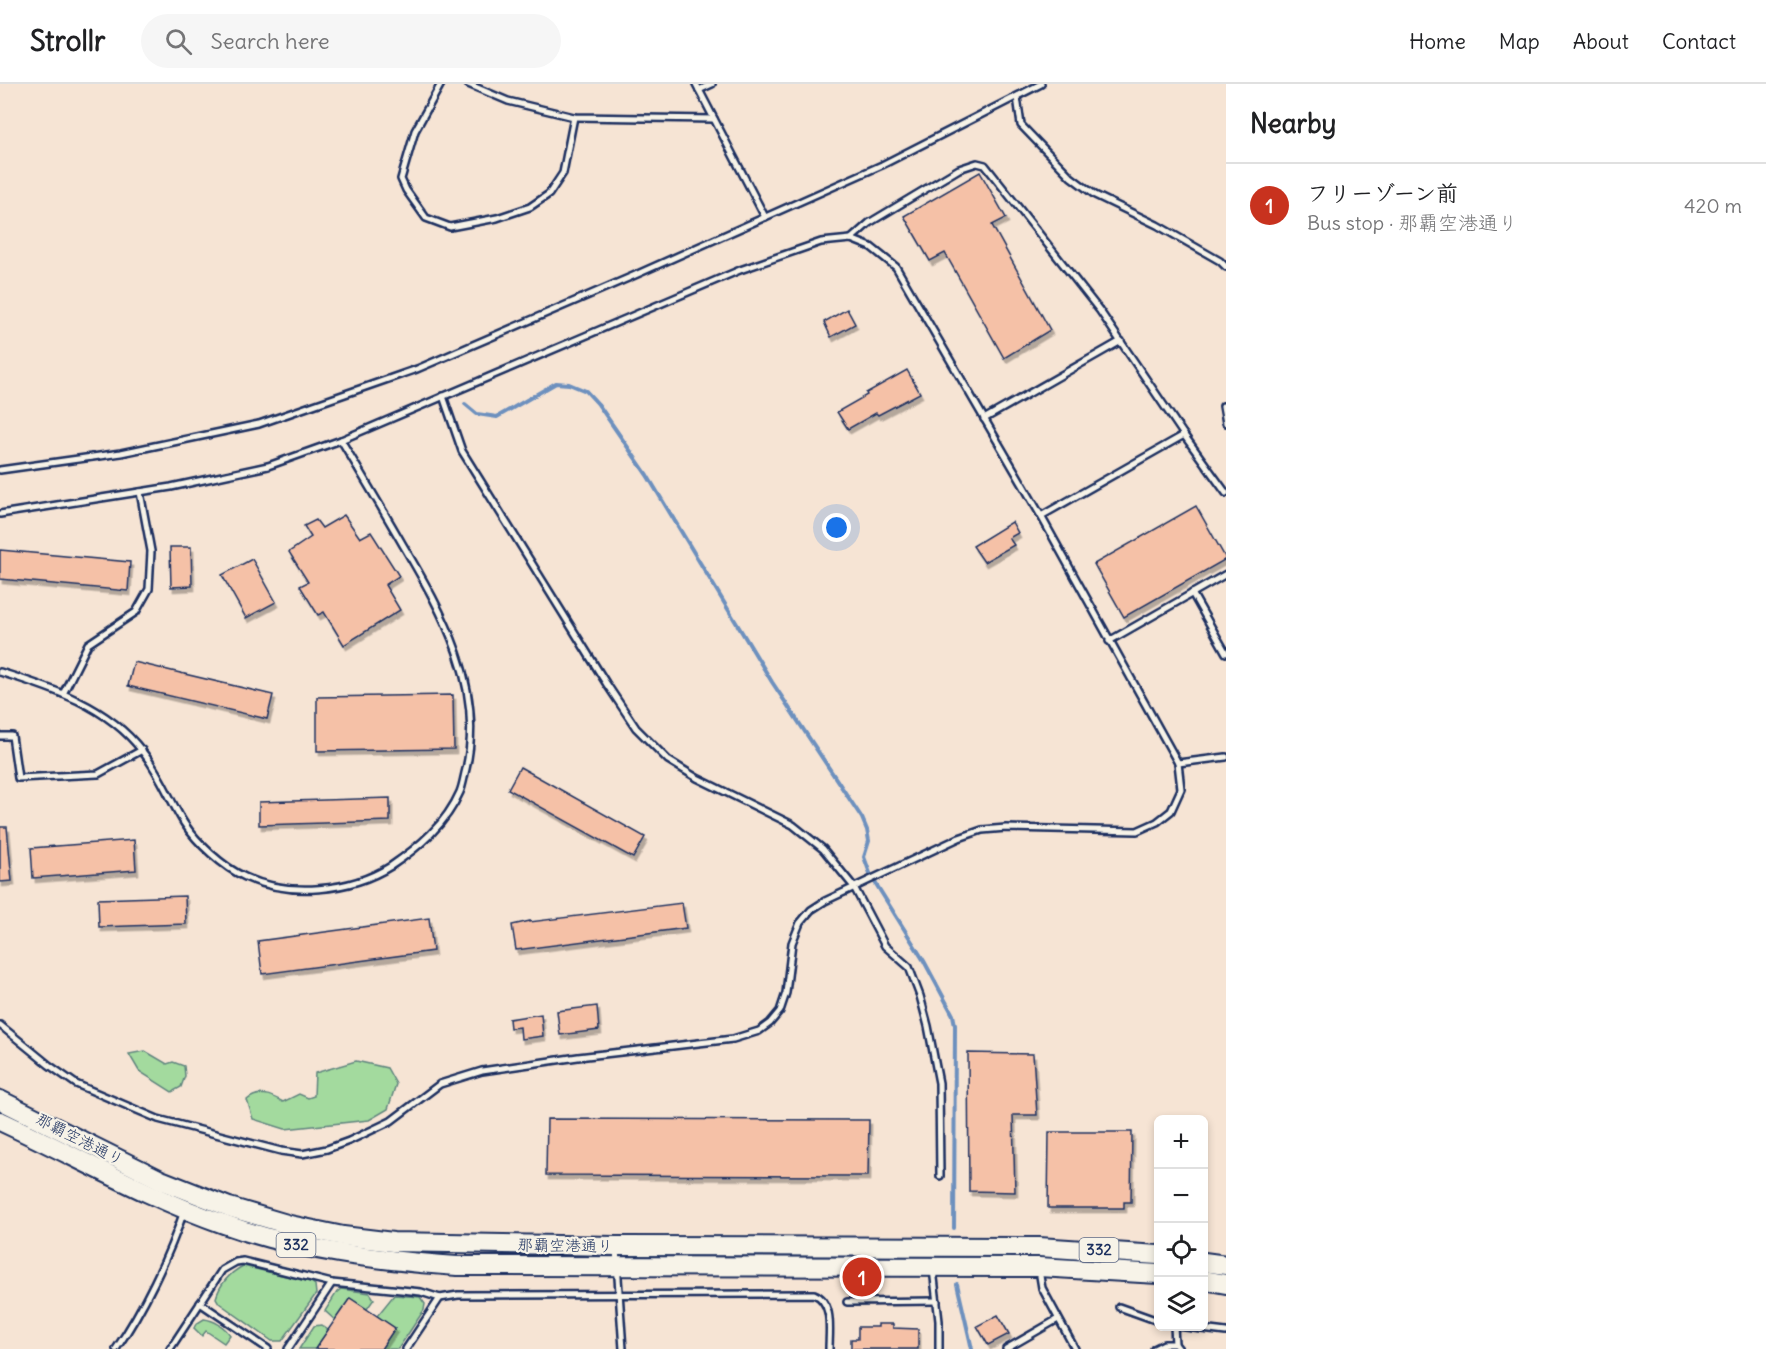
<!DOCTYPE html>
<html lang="en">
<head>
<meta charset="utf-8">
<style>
	body { margin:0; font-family:Delius,"Klee One",sans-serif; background:#f6f6f6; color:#202124 }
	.controls { position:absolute; right:18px; bottom:18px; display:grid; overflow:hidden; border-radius:9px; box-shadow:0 3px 9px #0003 }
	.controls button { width:54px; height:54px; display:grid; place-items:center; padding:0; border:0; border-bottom:2px solid #e0e0e0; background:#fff; color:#202124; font:30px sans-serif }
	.you { position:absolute; left:837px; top:444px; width:21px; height:21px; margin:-15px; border:4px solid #fff; border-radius:50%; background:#1a73e8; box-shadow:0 0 0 9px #1a73e833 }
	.badge { display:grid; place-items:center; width:39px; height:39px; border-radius:50%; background:#c8321e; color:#fff; font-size:20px; font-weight:700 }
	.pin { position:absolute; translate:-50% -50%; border:3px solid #fff; box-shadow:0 2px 6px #0006 }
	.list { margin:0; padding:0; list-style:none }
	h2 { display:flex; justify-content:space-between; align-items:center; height:78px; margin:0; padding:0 24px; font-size:26px }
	h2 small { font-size:20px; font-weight:400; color:#757577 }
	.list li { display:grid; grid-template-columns:39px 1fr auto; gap:18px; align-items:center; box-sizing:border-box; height:84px; padding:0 24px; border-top:2px solid #e0e0e0 }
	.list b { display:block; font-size:22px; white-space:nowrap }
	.list p { margin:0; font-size:20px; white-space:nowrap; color:#757577 }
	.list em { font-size:20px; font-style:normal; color:#757577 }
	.icon { flex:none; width:33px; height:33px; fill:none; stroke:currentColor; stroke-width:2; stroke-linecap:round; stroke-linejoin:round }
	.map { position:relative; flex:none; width:1226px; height:1265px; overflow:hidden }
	header { display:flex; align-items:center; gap:36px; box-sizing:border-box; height:84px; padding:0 30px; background:#fff; border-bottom:2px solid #e0e0e0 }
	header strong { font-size:28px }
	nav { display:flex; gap:33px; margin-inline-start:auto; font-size:21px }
	.search { width:420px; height:54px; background:#f6f6f6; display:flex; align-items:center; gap:15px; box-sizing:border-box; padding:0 21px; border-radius:33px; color:#757577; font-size:22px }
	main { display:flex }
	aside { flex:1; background:#fff }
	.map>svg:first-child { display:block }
</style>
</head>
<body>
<header>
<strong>Strollr</strong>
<div class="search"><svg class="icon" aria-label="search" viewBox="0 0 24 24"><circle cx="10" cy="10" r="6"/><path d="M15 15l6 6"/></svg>Search here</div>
<nav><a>Home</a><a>Map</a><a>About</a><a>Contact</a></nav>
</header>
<main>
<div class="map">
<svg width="1226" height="1265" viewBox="0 0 1226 1265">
	<defs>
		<filter id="shadow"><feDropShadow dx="2.5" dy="4.5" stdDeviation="0" flood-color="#0004"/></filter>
	</defs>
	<rect width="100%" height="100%" fill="#f6e4d4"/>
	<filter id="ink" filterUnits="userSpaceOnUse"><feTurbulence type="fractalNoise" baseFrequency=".0167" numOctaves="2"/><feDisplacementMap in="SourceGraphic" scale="12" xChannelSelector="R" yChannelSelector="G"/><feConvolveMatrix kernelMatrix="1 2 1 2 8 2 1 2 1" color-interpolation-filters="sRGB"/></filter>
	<g filter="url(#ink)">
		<g fill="#a3da9e" stroke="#5f847e" stroke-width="1.5">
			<path d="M145 967 167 980 173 978 184 982 185 992 181 1003 172 1008 139 987 129 970Z"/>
			<path d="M356 977 387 984 396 1000 388 1025 369 1036 285 1045 253 1035 247 1016C259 1006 271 1011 283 1018L299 1010 308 1014 314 1012 315 989Z"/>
			<path d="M243 1182 311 1198 315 1201 316 1210 282 1257H272L219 1219 216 1214C220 1200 230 1189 243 1182Z"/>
			<path d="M341 1205 370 1209 374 1215 367 1225 350 1214 335 1236 325 1227 337 1208Z"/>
			<path d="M394 1211 420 1213 425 1220 424 1226 398 1265H381L395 1244 377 1232Z"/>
			<path d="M204 1235C214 1236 225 1243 230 1251L224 1259 206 1247 202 1252 194 1244 196 1240Z"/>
			<path d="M321 1241 328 1246 315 1265H299L314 1242Z"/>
		</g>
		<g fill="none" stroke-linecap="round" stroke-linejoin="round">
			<g stroke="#6d90be" stroke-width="4">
				<path d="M465 320 477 330 497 333 556 299 569 300 586 307 598 320 647 391 772 598 862 734 867 746 869 757 864 773 871 792 924 877 953 931 955 941 954 1144"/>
				<path d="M957 1200 972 1265"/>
			</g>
		</g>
		<g fill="#f5c1a7" stroke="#1b2f5e" stroke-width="1.5" filter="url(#shadow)">
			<path d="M980 88 1006 134 992 141 1050 246 1004 274 945 169 930 177 904 132Z"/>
			<path d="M847 225 855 240 831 253 824 238Z"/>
			<path d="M907 286 920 309 878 331 876 329 848 345 837 328 867 311 866 309Z"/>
			<path d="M1196 422 1226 475 1124 533 1094 480Z"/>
			<path d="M344 431 360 454 371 448 399 492 385 501 400 526 344 561 324 528 318 531 300 502 308 498 289 468 311 453 304 442 316 436 322 444Z"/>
			<path d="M1012 438 1018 449 1009 454 1014 461 984 478 973 462Z"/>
			<path d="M170 463H191L192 502 171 503Z"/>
			<path d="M0 466 130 478 128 507 0 495Z"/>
			<path d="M252 475 276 518 246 534 222 491Z"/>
			<path d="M134 578 273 611 267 635 128 602Z"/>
			<path d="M453 611 454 665 317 667V613Z"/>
			<path d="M520 683 645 753 633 774 508 705Z"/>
			<path d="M390 714V737L259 741V718Z"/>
			<path d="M0 743H7L12 797 0 798Z"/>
			<path d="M134 756 136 786 33 794 31 764Z"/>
			<path d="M185 812 186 840 99 843 98 815Z"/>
			<path d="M682 819 686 844 516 866 512 841 530 837V838Z"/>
			<path d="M429 834 433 867 262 890 258 857Z"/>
			<path d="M597 922 599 946 560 951 557 927Z"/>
			<path d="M541 930 543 952 521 955 520 943 510 944 509 935Z"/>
			<path d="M968 969 1033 970 1037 1031H1013L1015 1108 969 1107Z"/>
			<path d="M547 1035 869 1036 868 1092 546 1091Z"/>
			<path d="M1049 1048H1132L1131 1118H1124V1124H1048Z"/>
			<path d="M350 1214 395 1244 381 1265H315Z"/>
			<path d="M998 1231 1009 1250 988 1261 977 1242Z"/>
			<path d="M878 1240H893V1244L918 1245V1265H851V1255H858V1243H878Z"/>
		</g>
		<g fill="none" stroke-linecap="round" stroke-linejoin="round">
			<g stroke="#1b2f5e" stroke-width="10">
				<g id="service">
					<path d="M441 0 415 47 401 95 406 106 426 134 450 143 497 134 530 123 549 110 563 89 574 33"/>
					<path d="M468 0 508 17 574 33 714 35"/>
					<path d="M696 0 765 133"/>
					<path d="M699 6 712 0"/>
					<path d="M1017 13 1021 41 1071 93 1095 111 1157 141 1220 177 1226 183"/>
					<path d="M851 155 869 139 959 85 977 79 985 81 1100 227 1184 351"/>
					<path d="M443 312 462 367 606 599 636 644 668 676 697 694 793 741 823 765 854 803 885 862 909 883 920 912 928 942 939 999 940 1092"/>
					<path d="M1223 322 1226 339"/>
					<path d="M984 335 1121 257"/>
					<path d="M0 386 121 369 259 340 417 285 633 192 882 81 1041 0"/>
					<path d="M0 430 171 403 268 382 341 356 740 186 821 158 851 155 871 163 896 183 1041 432 1178 679 1181 705 1171 727 1157 738 1137 747 1006 744 982 746 959 754 825 817 811 826 800 839 792 859 786 909 780 927 770 939 759 947 733 955 578 973 482 987 440 1000 391 1037 349 1057 327 1065 302 1070 281 1067 158 1035 76 1000 49 981 0 941"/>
					<path d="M1041 432 1184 351 1226 409"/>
					<path d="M1192 509 1226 569"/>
					<path d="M1109 557 1226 490"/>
					<path d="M0 588C52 604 108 622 142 667 160 689 169 715 184 739 197 759 223 783 245 793 289 813 350 808 391 782 419 763 446 740 460 708 463 701 464 692 466 685 485 603 443 529 403 461 383 426 362 391 341 356"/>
					<path d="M63 610 88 560 136 528 149 505 151 467 140 408"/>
					<path d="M0 652H12L18 694 98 690 142 666"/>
					<path d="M1178 679 1226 673"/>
					<path d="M616 1165 623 1265"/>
					<path d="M933 1185 939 1237V1265"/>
					<path d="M1039 1186 1042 1204 1075 1265"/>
					<path d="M847 1218 937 1217"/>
					<path d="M200 1219 268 1265"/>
					<path d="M1119 1223 1158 1237"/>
					<path d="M1174 1242 1175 1260 1179 1265"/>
					<path d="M1177 1242 1226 1248"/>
					<path d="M116 1265C143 1226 169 1172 184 1127"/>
					<path d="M170 1265 222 1186 236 1178 243 1177 332 1199 421 1208 440 1214 458 1211 814 1210C834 1218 829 1247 829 1265"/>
					<path d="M288 1265 332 1199"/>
					<path d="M406 1265 440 1214"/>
					<path d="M1006 1265 1058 1235"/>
					<path d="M1154 1265 1164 1260H1175"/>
				</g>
			</g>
			<g stroke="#1b2f5e" stroke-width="22">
				<g id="trunk">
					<path d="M0 1016 161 1096 229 1123 290 1141 343 1152 393 1158 616 1162 1039 1163 1158 1171"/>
					<path d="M0 1037C74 1071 146 1113 224 1140 299 1167 377 1176 457 1182L1039 1183 1158 1190"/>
					<path d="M1204 1178 1226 1181"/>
					<path d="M1204 1196 1226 1200"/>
				</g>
			</g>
			<use href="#service" stroke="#f7f3e8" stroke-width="5"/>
			<use href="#trunk" stroke="#f7f3e8" stroke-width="18"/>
		</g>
	</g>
	<g text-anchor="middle" stroke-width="4.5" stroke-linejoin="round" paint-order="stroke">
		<g fill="#f7f3e8" stroke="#5d6a87" stroke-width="1.5">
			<rect x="276.5" y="1149" width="39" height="24" rx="4.5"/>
			<rect x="1079.5" y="1154" width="39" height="24" rx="4.5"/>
		</g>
		<g font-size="15" font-weight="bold" fill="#1b2f5e">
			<text x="296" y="1166">332</text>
			<text x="1099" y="1171">332</text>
		</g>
		<g font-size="16" fill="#1b2f5e" stroke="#f7f3e8">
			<text transform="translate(80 1055) rotate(27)" y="6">那覇空港通り</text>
			<text transform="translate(565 1161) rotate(1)" y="6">那覇空港通り</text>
		</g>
	</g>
</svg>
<div class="controls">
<button>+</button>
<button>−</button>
<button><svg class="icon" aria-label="locate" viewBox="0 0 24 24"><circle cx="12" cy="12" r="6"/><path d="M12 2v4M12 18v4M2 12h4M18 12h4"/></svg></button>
<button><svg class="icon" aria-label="layers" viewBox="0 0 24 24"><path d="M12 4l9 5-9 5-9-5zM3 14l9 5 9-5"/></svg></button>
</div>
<div class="you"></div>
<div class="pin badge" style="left:862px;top:1193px">1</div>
</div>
<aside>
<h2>Nearby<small></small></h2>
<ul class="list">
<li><span class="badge">1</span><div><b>フリーゾーン前</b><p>Bus stop · 那覇空港通り</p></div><em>420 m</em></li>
</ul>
</aside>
</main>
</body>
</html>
